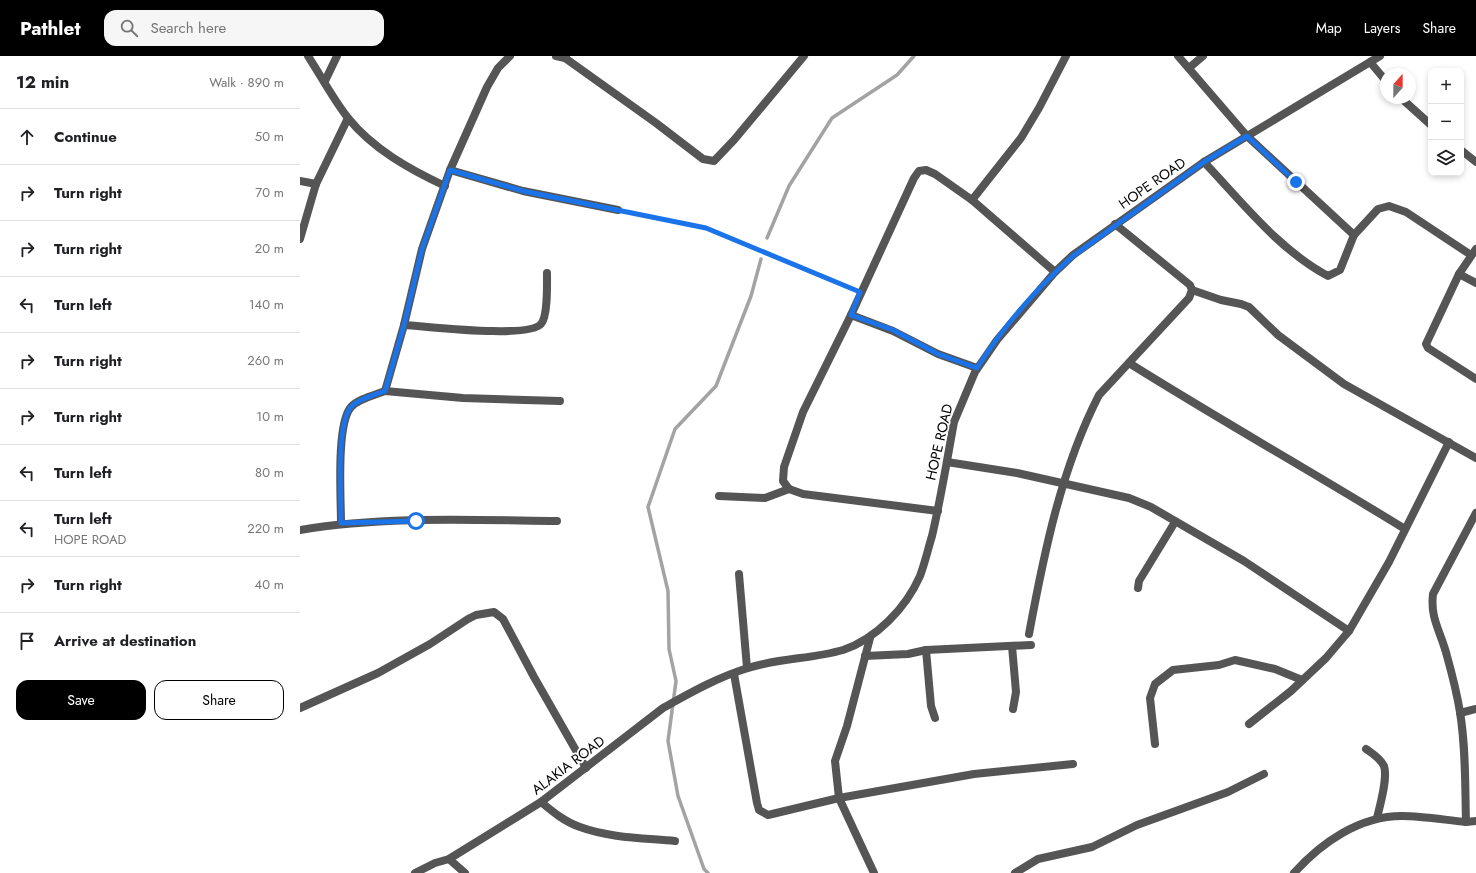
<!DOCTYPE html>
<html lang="en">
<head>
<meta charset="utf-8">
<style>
	body { margin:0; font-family:Jost,sans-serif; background:#f6f6f6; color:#202124 }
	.controls { position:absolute; right:12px; top:12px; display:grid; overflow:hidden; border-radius:8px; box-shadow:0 2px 6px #0003 }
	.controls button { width:36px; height:36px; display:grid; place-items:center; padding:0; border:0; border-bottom:1px solid #e0e0e0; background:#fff; color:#202124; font:20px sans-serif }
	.compass { position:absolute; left:1080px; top:12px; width:36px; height:36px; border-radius:50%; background:#fff; box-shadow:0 2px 6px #0003; rotate:21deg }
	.stop { position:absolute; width:12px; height:12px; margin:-9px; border:3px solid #1a73e8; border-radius:50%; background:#fff }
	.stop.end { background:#1a73e8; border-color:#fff; box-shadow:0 1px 4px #0008 }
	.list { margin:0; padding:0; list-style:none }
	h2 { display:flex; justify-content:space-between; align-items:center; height:52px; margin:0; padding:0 16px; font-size:17px }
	h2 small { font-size:13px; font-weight:400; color:#757577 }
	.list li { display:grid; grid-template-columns:26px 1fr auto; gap:12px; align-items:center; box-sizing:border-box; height:56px; padding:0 16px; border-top:1px solid #e0e0e0 }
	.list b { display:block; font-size:15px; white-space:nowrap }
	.list p { margin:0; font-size:13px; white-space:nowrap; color:#757577 }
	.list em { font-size:13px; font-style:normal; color:#757577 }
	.actions { display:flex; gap:8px; padding:12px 16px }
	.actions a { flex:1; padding:9px 0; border:1px solid #000; border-radius:12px; text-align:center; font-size:14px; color:#000 }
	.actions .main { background:#000; color:#fff }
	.icon { flex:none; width:22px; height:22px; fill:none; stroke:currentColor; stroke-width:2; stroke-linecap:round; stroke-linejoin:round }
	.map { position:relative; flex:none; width:1176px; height:817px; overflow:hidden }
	header { display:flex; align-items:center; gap:24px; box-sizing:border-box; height:56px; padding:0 20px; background:#000; color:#fff }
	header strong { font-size:19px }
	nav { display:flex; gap:22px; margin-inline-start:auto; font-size:14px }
	.search { width:280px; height:36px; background:#f6f6f6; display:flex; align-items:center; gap:10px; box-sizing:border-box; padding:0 14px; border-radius:12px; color:#757577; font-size:15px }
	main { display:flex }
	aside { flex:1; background:#fff }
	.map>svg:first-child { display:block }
</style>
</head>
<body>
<header>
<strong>Pathlet</strong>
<div class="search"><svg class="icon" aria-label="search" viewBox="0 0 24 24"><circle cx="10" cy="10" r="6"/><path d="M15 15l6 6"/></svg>Search here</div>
<nav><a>Map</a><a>Layers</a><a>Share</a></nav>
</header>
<main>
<aside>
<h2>12 min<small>Walk · 890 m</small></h2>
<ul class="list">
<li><svg class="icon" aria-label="ahead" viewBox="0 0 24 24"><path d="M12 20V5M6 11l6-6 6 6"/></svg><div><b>Continue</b></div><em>50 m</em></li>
<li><svg class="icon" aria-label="right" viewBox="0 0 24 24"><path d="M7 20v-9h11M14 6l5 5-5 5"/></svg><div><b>Turn right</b></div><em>70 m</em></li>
<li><svg class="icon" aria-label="right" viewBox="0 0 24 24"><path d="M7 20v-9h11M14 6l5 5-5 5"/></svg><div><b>Turn right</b></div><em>20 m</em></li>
<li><svg class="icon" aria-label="left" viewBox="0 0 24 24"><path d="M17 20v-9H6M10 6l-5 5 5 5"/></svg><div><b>Turn left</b></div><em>140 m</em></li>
<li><svg class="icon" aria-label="right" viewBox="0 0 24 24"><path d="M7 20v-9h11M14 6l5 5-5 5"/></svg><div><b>Turn right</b></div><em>260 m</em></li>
<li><svg class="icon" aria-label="right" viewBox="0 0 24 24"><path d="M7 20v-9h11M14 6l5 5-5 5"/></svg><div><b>Turn right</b></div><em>10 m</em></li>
<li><svg class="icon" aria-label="left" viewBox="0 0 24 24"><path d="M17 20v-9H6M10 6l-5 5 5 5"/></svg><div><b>Turn left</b></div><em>80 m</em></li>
<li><svg class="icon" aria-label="left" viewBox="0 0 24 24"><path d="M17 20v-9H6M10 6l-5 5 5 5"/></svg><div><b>Turn left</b><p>HOPE ROAD</p></div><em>220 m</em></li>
<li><svg class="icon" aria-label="right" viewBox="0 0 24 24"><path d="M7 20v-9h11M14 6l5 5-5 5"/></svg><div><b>Turn right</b></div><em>40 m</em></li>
<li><svg class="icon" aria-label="arrive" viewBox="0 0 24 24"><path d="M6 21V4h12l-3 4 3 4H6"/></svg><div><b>Arrive at destination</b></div></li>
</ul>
<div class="actions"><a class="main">Save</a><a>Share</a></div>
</aside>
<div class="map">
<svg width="1176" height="817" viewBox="0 0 1176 817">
	<rect width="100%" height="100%" fill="#fff"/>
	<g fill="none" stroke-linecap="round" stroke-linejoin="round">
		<g stroke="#a3a3a3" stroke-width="3.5">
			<path d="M467 182 489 130 532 62 597 19 614 0"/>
			<path d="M408 817 404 813 378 740 368 685 376 625 369 593 368 535 348 451 375 373 416 330 451 240 461 203"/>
		</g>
		<path stroke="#777" stroke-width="2" stroke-dasharray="1 2" stroke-linecap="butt" d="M327 156 406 172 552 233"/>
		<g stroke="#555" stroke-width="8">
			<path d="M8 0C21 20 33 43 48 62 73 93 109 113 145 130"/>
			<path d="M256 0 265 2"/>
			<path d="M266 0 265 2 356 67 403 103 414 105 434 84 504 0"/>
			<path d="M1070 6 1086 25"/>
			<path d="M889 12 903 0"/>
			<path d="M25 25 37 0"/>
			<path d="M1101 42 1131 69"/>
			<path d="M947 80 1054 179"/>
			<path d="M1161 94 1176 106"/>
			<path d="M904 106C942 146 979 194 1028 220L1040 214 1054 179 1078 153 1089 150 1106 156 1171 199"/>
			<path d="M150 114 223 135 318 154"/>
			<path d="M0 125 16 128"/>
			<path d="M672 144 721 82 739 52 766 0"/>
			<path d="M0 183 16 128 48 62"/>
			<path d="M1176 193 1159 218 1126 288 1128 292 1176 323"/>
			<path d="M1159 218 1176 227"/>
			<path d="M892 234 921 244 941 248 949 251 978 279 1044 328 1176 402"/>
			<path d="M551 259 593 275 638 298 677 312"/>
			<path d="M104 269C126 270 228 283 241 268 248 260 247 228 247 217"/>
			<path d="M829 307C920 364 1014 417 1105 473"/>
			<path d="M85 335 163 342 260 345"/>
			<path d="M647 406 717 417 829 442 851 451 944 505 1049 575"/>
			<path d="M419 440 465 442 489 433"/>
			<path d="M638 455 503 438 489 433 483 425 484 411 503 356 551 259 614 122 619 115 626 114 635 118 672 144 755 216"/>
			<path d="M41 467C41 442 36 368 51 351 58 343 75 339 85 335L104 269 122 193 150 114 187 31 198 12 210 0"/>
			<path d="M0 474C84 460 171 464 257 465"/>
			<path d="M439 518 447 612"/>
			<path d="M838 532 839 525 875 466"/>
			<path d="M729 578C744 497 761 413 799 339L889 242 892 234 890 229 815 168"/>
			<path d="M570 582 547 670 535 705 539 742 574 817"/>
			<path d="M712 590 716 636 713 653"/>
			<path d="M626 594 631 650 635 662"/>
			<path d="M565 600 608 598 626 594 731 589"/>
			<path d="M434 618 457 747 459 754 468 759 539 742 674 718 773 708"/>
			<path d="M0 652 78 617 130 588 168 563 176 559 194 556 203 563 234 621 286 712"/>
			<path d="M1160 657 1176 653"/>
			<path d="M949 668 991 635 1026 602 1049 575 1089 506 1149 386"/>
			<path d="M855 688 850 642 855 628 873 614 919 609 935 604 975 613 1002 624"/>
			<path d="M1066 693C1073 698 1080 702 1084 710 1088 722 1080 749 1077 762"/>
			<path d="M241 746C253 756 265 766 280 771 310 782 344 782 375 785"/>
			<path d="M1166 766C1165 730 1166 693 1160 656 1157 638 1152 618 1147 600 1141 576 1130 563 1133 538L1176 457"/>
			<path d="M149 803 165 817"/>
			<path d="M715 817 738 803 792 791 837 769 928 736 964 718"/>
			<path d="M994 817C1021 787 1059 760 1102 760 1123 760 1145 764 1166 766L1176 765"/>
		</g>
		<g stroke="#555" stroke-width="8">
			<path d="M878 0 947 80"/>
			<path d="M115 817 135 807 149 803 241 746 363 652C390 637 418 621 448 612 479 602 512 603 543 594 576 583 606 552 620 520 625 507 628 493 632 480 641 442 647 404 654 366L675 316 697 284 755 216 773 199 904 106 1080 0"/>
		</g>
	</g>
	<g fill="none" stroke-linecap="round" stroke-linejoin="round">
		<path stroke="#1a73e8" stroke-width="5" d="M116 465 41 467C41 442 36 368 51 351 58 343 75 339 85 335L104 269 122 193 150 114 223 135 406 172 560 236 551 259 593 274 638 298 677 312C703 271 737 232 773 200L904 106 947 80 996 126"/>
	</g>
	<g text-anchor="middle" stroke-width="3.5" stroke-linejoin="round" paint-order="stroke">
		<g font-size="14" fill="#000" stroke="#fff">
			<text transform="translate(852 127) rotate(-35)" y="5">HOPE ROAD</text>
			<text transform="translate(639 386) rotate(-77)" y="5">HOPE ROAD</text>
			<text transform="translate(268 709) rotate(-37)" y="5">ALAKIA ROAD</text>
		</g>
	</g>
</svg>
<div class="controls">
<button>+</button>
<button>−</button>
<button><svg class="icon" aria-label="layers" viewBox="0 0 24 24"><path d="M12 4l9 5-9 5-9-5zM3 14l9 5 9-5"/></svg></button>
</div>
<svg class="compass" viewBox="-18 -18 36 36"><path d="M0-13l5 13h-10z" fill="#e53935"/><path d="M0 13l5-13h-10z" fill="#757577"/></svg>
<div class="stop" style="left:116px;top:465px"></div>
<div class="stop end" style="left:996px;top:126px"></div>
</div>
</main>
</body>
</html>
